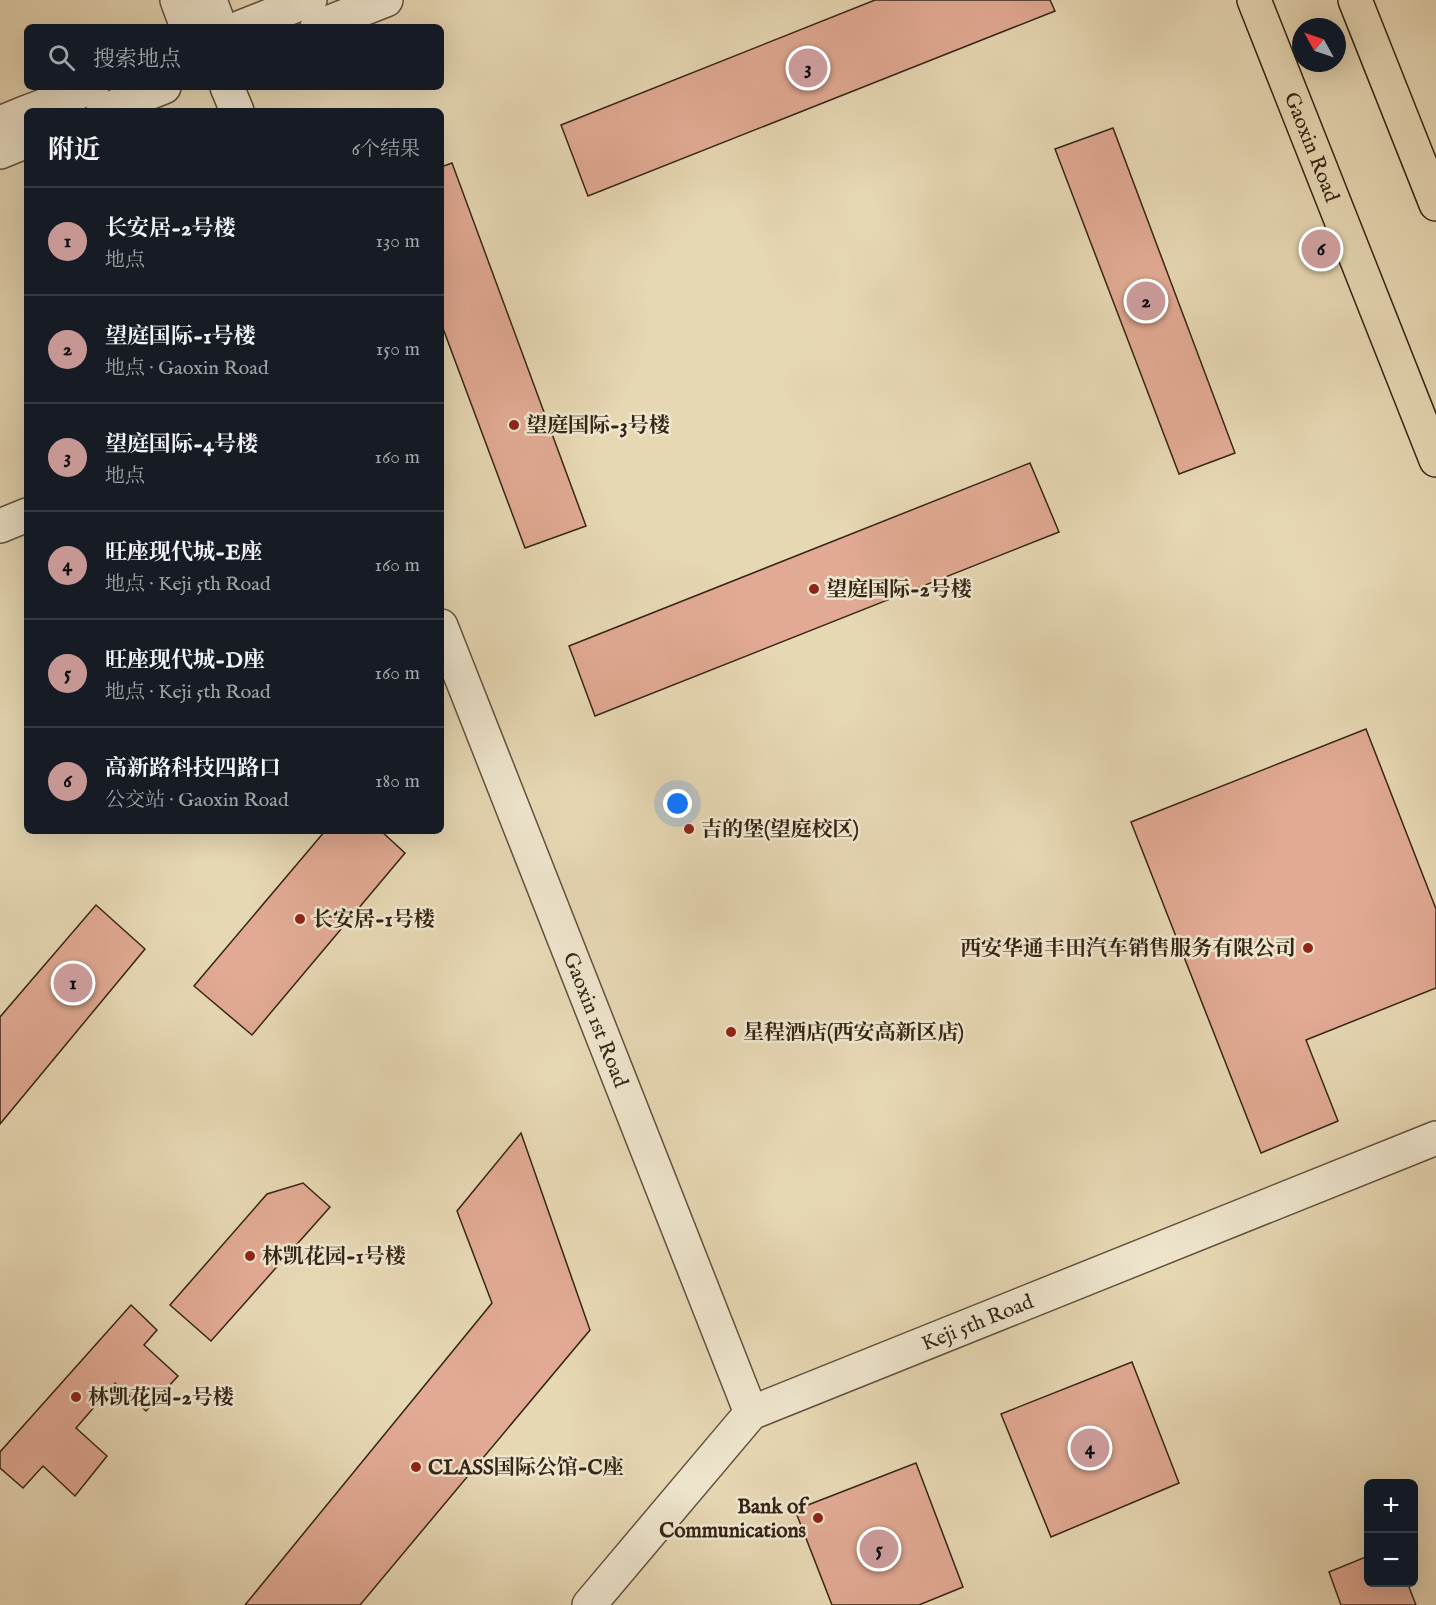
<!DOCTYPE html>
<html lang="zh">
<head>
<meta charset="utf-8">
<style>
	body { margin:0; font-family:"IM FELL English","Noto Serif SC",serif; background:#20242c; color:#f1f3f6 }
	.controls { position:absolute; right:18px; bottom:18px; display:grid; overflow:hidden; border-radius:9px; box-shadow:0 6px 24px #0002 }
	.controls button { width:54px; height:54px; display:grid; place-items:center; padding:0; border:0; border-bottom:2px solid #363941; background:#171b24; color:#f1f3f6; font:30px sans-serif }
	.compass { position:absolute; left:1292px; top:18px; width:54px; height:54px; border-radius:50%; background:#171b24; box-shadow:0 6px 24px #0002; rotate:310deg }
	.you { position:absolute; left:678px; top:804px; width:21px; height:21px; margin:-15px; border:4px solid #fff; border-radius:50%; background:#1a73e8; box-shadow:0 0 0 9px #1a73e833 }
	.badge { display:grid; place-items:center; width:39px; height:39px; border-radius:50%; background:#c59692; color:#111; font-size:20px; font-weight:700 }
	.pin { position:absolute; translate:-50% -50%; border:3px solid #fff; box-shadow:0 2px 6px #0006 }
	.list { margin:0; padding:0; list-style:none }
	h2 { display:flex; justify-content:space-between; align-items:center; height:78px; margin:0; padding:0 24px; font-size:26px }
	h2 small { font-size:20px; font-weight:400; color:#9ea1a6 }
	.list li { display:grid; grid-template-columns:39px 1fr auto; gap:18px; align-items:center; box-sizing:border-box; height:108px; padding:0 24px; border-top:2px solid #363941 }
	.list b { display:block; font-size:22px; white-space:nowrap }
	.list p { margin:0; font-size:20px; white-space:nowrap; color:#9ea1a6 }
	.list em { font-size:20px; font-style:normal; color:#9ea1a6 }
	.icon { flex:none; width:33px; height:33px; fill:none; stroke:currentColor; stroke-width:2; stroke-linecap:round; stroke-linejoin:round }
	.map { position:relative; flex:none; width:1436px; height:1605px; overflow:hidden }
	.search { position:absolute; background:#171b24; box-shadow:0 6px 24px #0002; left:24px; top:24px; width:420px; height:66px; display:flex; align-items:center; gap:15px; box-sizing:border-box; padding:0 21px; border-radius:9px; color:#9ea1a6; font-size:22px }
	.panel { position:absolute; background:#171b24; box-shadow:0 6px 24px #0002; left:24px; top:108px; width:420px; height:726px; border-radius:9px }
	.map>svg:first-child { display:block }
</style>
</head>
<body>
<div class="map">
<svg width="1436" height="1605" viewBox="0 0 1436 1605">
	<rect width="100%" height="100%" fill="#e7d8b4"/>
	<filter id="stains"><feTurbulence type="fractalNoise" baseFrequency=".00333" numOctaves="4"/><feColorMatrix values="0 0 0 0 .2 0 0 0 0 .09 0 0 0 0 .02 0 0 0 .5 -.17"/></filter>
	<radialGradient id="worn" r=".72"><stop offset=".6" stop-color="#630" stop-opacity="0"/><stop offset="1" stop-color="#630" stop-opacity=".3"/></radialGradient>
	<g fill="#e2aa94" stroke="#352517" stroke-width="1.5">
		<path d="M875 0H1050L1055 11 588 196 561 125Z"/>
		<path d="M1113 128 1235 453 1179 474 1055 149Z"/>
		<path d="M452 163 586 526 525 548 441 323V167Z"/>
		<path d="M1030 463 1059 532 595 716 569 646Z"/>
		<path d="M1366 729 1436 909V988L1306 1040 1338 1121 1261 1153 1131 822Z"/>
		<path d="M325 831H381L405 853 252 1035 194 986Z"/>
		<path d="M96 905 145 949 0 1124V1017Z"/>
		<path d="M521 1133 590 1330 360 1605H245L492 1303 457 1211Z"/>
		<path d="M303 1183 330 1207 211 1341 170 1305 267 1194Z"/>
		<path d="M131 1305 157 1330 144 1345 178 1376 146 1411 115 1383 76 1428 107 1456 75 1496 43 1466 23 1488 0 1468V1452Z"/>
		<path d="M1132 1362 1179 1483 1051 1537 1001 1414Z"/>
		<path d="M916 1463 963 1587 919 1605H832L795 1510Z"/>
		<path d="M1368 1556V1582H1407L1416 1605H1341L1329 1572Z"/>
	</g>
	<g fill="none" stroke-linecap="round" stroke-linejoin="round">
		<g stroke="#62523e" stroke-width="36">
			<g id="minor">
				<path d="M177 0 187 27"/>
				<path d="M210 0 220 27"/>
				<path d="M241 27 310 0"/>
				<path d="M317 27 386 0"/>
				<path d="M227 87 237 111"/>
				<path d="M30 111 92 87"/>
				<path d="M103 111 164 87"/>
				<path d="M0 123 27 112"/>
				<path d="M0 152 27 141"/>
				<path d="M0 526 27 515"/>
				<path id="s1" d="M441 626 751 1413"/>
				<path id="s2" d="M589 1605 751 1413 1436 1138"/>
			</g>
		</g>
		<g stroke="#352517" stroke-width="36">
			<g id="major">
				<path id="s3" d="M1254 0 1436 460"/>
				<path d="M1355 0 1436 204"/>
			</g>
		</g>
		<use href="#minor" stroke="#efe6ce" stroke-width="33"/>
		<use href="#major" stroke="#e7d8b4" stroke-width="33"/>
	</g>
	<g fill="#8f2418" stroke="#efe6ce" stroke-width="2">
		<circle cx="514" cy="425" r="6"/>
		<circle cx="814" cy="589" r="6"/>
		<circle cx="689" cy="829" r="6"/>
		<circle cx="300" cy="919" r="6"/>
		<circle cx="1308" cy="948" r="6"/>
		<circle cx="731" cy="1032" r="6"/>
		<circle cx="250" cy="1256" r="6"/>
		<circle cx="76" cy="1397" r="6"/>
		<circle cx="416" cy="1467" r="6"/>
		<circle cx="818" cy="1518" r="6"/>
	</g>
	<g text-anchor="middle" stroke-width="5" stroke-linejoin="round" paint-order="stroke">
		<g font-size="21" fill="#352517" stroke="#efe6ce">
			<text dy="7" stroke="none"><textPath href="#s3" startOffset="158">Gaoxin Road</textPath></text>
			<text dy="7" stroke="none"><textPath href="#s1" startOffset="423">Gaoxin 1st Road</textPath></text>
			<text dy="7" stroke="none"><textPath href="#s2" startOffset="495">Keji 5th Road</textPath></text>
		</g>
		<g font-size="21" font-weight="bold" fill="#352517" stroke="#efe6ce" text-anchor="start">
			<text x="526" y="432">望庭国际-3号楼</text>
			<text x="826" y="596">望庭国际-2号楼</text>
			<text x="701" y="836">吉的堡(望庭校区)</text>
			<text x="312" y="926">长安居-1号楼</text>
			<text x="1296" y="955" text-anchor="end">西安华通丰田汽车销售服务有限公司</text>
			<text x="743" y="1039">星程酒店(西安高新区店)</text>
			<text x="262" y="1263">林凯花园-1号楼</text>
			<text x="88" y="1404">林凯花园-2号楼</text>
			<text x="428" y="1474">CLASS国际公馆-C座</text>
			<text x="806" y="1513" text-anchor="end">Bank of<tspan x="806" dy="24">Communications</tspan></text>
		</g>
	</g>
	<rect width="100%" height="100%" filter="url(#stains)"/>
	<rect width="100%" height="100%" fill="url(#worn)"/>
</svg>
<div class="controls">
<button>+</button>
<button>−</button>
</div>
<svg class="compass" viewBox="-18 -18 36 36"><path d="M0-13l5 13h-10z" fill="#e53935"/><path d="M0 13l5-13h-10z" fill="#9ea1a6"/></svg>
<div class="you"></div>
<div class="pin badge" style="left:73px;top:983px">1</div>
<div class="pin badge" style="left:1146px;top:301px">2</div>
<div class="pin badge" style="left:808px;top:68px">3</div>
<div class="pin badge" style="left:1090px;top:1448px">4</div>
<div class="pin badge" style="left:879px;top:1549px">5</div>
<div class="pin badge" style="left:1321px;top:249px">6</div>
<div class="search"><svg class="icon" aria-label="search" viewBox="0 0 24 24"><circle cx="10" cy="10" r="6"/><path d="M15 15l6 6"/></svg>搜索地点</div>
<section class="panel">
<h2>附近<small>6个结果</small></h2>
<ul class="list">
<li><span class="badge">1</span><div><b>长安居-2号楼</b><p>地点</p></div><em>130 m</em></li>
<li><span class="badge">2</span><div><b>望庭国际-1号楼</b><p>地点 · Gaoxin Road</p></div><em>150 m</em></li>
<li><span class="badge">3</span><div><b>望庭国际-4号楼</b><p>地点</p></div><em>160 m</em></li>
<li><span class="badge">4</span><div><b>旺座现代城-E座</b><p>地点 · Keji 5th Road</p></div><em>160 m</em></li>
<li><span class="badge">5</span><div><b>旺座现代城-D座</b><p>地点 · Keji 5th Road</p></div><em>160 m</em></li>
<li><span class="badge">6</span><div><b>高新路科技四路口</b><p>公交站 · Gaoxin Road</p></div><em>180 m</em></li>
</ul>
</section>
</div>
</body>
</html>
